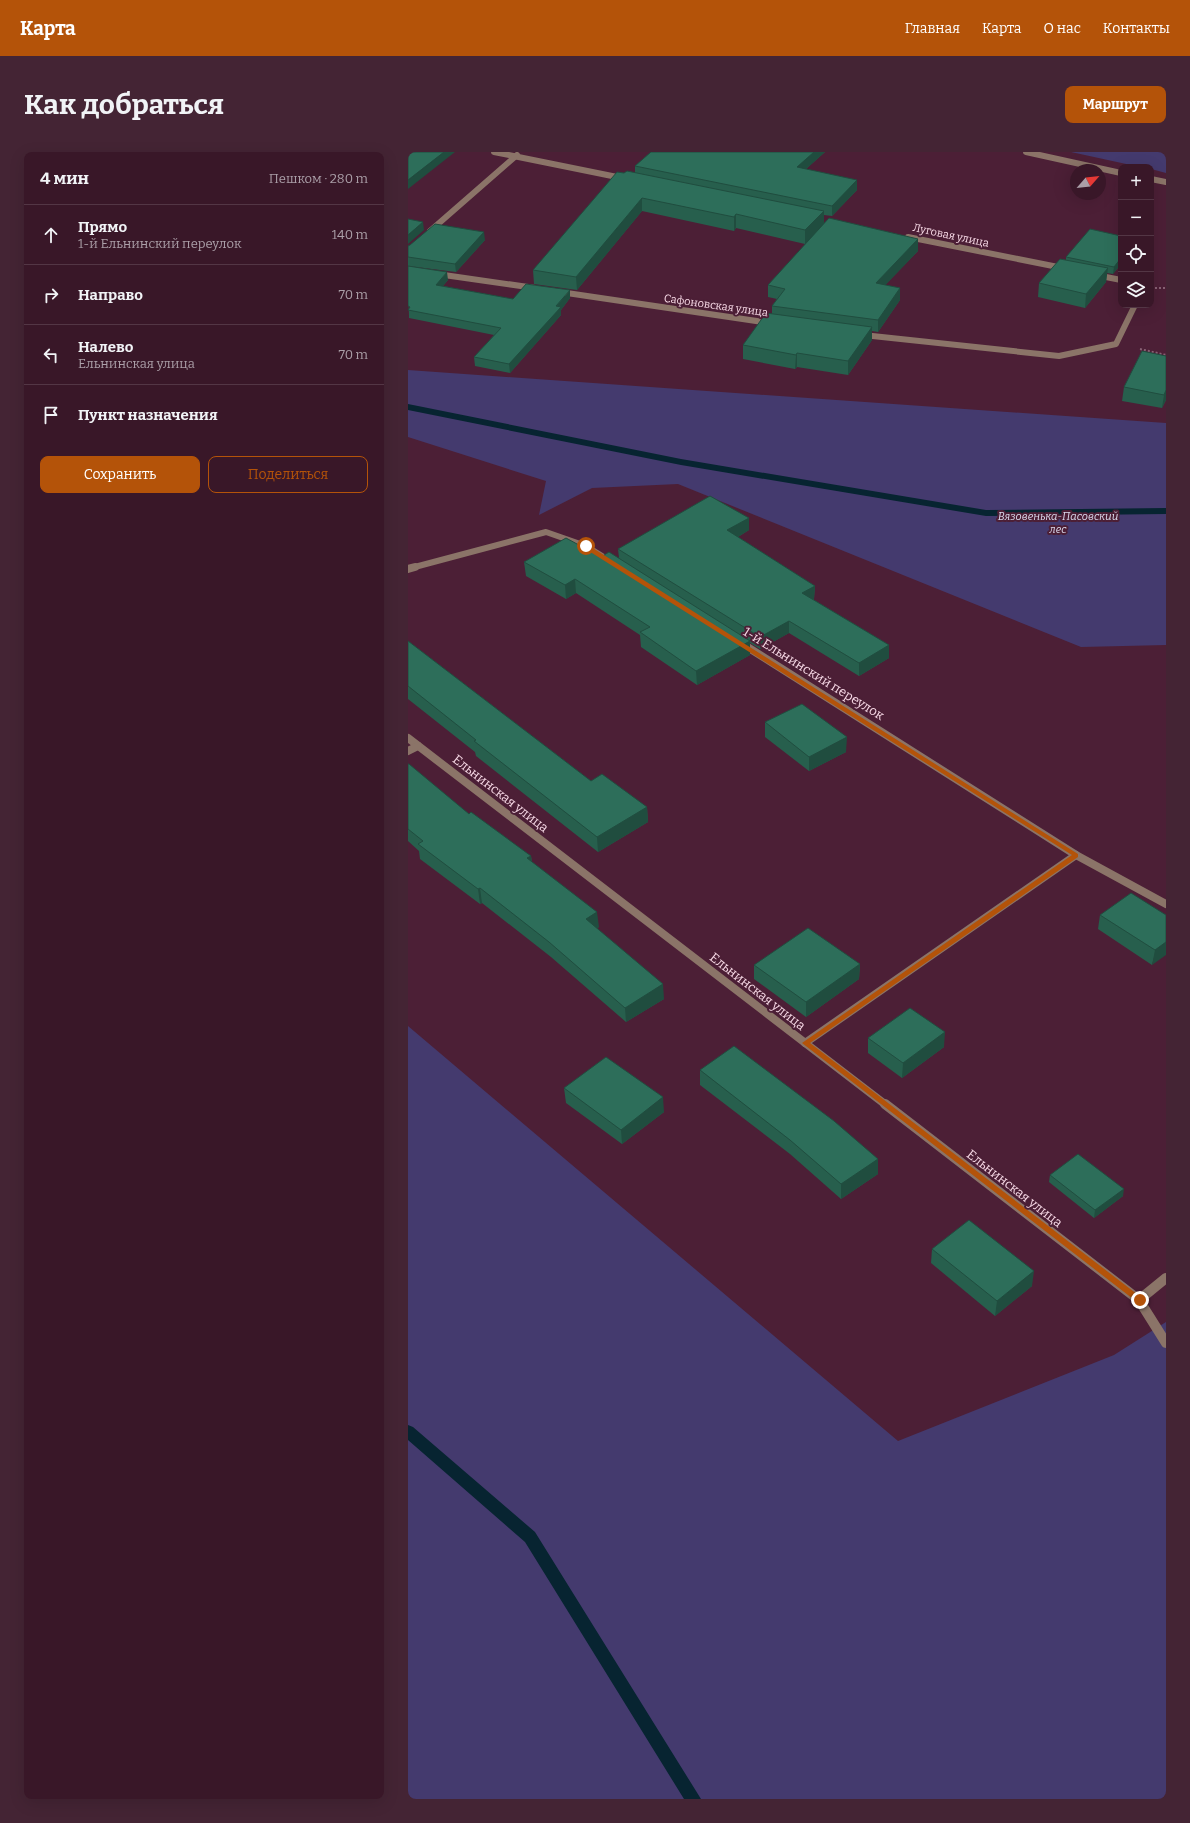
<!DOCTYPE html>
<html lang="ru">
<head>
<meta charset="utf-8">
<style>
	body { margin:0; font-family:Bitter,serif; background:#442434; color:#f1f3f6 }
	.controls { position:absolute; right:12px; top:12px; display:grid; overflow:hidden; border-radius:8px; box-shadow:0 4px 16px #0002 }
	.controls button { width:36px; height:36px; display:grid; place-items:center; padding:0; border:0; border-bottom:1px solid #533645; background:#391728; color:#f1f3f6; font:20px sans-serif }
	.compass { position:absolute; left:662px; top:12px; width:36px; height:36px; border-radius:50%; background:#391728; box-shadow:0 4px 16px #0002; rotate:62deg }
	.stop { position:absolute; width:12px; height:12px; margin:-9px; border:3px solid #b45309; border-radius:50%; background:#fff }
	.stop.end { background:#b45309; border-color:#fff; box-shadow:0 1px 4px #0008 }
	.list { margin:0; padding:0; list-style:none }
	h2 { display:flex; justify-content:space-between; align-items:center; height:52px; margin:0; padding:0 16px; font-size:17px }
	h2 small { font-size:13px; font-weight:400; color:#ab9fa8 }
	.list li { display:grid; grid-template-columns:26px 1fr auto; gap:12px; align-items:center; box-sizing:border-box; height:60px; padding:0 16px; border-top:1px solid #533645 }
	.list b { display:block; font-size:15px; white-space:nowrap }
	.list p { margin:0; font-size:13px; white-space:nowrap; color:#ab9fa8 }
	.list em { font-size:13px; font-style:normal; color:#ab9fa8 }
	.actions { display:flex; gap:8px; padding:12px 16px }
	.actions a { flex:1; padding:9px 0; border:1px solid #b45309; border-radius:8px; text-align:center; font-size:14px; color:#b45309 }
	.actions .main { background:#b45309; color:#fff }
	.icon { flex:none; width:22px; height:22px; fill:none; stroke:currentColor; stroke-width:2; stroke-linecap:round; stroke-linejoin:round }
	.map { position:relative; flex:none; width:758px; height:1647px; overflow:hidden; border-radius:8px }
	header { display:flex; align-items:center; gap:24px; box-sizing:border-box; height:56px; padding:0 20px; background:#b45309; color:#fff }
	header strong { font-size:19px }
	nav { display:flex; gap:22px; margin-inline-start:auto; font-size:14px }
	.intro { display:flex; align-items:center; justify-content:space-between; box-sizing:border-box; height:96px; padding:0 24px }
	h1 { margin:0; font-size:28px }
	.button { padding:10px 18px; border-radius:8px; background:#b45309; color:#fff; font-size:14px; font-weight:700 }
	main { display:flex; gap:24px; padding:0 24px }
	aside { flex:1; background:#391728; border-radius:8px; box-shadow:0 4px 16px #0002 }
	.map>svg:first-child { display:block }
</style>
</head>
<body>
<header>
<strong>Карта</strong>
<nav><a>Главная</a><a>Карта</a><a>О нас</a><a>Контакты</a></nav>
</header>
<div class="intro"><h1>Как добраться</h1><a class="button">Маршрут</a></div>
<main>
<aside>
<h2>4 мин<small>Пешком · 280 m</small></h2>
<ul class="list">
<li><svg class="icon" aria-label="ahead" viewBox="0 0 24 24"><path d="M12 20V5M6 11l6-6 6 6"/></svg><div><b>Прямо</b><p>1-й Ельнинский переулок</p></div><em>140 m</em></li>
<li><svg class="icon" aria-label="right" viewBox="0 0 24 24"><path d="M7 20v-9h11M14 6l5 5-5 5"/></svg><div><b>Направо</b></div><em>70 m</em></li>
<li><svg class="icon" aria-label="left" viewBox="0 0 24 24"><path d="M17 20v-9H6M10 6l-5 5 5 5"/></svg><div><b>Налево</b><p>Ельнинская улица</p></div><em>70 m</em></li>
<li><svg class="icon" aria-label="arrive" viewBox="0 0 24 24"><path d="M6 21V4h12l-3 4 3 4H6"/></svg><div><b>Пункт назначения</b></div></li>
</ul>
<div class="actions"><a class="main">Сохранить</a><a>Поделиться</a></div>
</aside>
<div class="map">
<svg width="758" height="1647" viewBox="0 0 758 1647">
	<rect width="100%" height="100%" fill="#4c1f36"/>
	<g fill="#443a6e">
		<path d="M663 0H758V21L743 17V15H732Z"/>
		<path d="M0 218 758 271V493L673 495 270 332 184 336 131 363 138 329 0 285Z"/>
		<path d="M0 874 490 1289 706 1203 758 1170V1647H0Z"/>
	</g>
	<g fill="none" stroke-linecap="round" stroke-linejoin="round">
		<g fill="#072431" fill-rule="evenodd">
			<path d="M0 252 273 307 578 358 758 356V362L578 364 273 313 0 258Z"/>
			<path d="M0 1273 5 1275 127 1380 293 1647H276L117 1390 0 1288Z"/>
		</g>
		<g stroke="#886174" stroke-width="2" stroke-dasharray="2 2" stroke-linecap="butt">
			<path d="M743 136H758"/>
			<path d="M732 197 758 203"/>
		</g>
		<g stroke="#8b7468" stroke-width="6">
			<path d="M618 0 713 21"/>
			<path d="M743 27 758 30"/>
		</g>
		<path stroke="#8b7468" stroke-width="8" d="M397 891 668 703"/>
		<path stroke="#8b7468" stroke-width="10" d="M731 1148 758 1191"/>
		<g stroke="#8b7468" stroke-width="6">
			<path d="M86 0 214 26"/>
			<path d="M22 79 109 3"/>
			<path d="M500 85 655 116"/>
			<path d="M29 122 127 136"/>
			<path d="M688 123 713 128"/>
			<path d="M152 140 362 171"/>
			<path d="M455 183 651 204 708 192 727 153"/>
			<path d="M3 416 138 380 178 394 202 409"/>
		</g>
		<g stroke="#8b7468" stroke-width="8">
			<path d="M0 417 7 415"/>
			<path d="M333 491 668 703 758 752"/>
			<path d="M0 586 478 953"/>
			<path d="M0 599 10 594"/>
		</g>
		<path stroke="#8b7468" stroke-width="10" d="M477 952 731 1148 758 1126"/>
	</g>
	<g fill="#275f4d">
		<path d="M243 0H417L398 17 449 38 424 64 416 63V71L510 99 477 133 492 136V148L470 180 464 179V188L440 223 389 215 387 217 335 207V193L364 162V154L369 147 360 145V133L404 85 397 92 328 76 326 79 234 59 169 138 126 132 125 118 216 21H227V14Z"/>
		<path d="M713 84V112L705 122 699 121 698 130 677 156 630 145 631 131 658 108V105Z"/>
		<path d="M77 88 48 120 0 114V94Z"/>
		<path d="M0 114 40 128 35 134 105 147 162 146 153 158V163L102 221 67 214 66 205 86 183 1 166Z"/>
		<path d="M758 204V248L754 256 714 249 716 235Z"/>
		<path d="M341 366V378L330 385 407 434 406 447V448L481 493V506L451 524 381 481 352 497 342 491V503L289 533 233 495 232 483 168 441 158 447 118 424 116 410 193 405 211 406 210 397Z"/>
		<path d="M0 489 183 629 239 655 240 670 190 700 68 604 67 600 0 547Z"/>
		<path d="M357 570 438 600 401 619 357 585Z"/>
		<path d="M0 612 61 662 123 704 124 710 191 775 189 776 256 847 218 870 143 805 74 751 72 752 12 707 11 699 0 689Z"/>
		<path d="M692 763H758L744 813 690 777Z"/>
		<path d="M452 812 451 827 398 865 346 827V813Z"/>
		<path d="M460 886 536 895 494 926 460 901Z"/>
		<path d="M292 918 470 1007V1022L433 1047 382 1002 292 933Z"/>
		<path d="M156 936 256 960 214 992 158 951Z"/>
		<path d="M642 1023 715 1044 686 1066 641 1030Z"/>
		<path d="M524 1097 624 1134 587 1164 523 1111Z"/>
	</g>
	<g fill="#204d3f">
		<path d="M36 0H47L0 37V28Z"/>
		<path d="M406 0H417L389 25V15Z"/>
		<path d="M449 28V38L424 64V54Z"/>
		<path d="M234 46V59L169 138 168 125Z"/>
		<path d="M416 59V72L397 92V78Z"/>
		<path d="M328 62V76L326 79V65Z"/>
		<path d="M15 70 16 78 0 92V83Z"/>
		<path d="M76 80 77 88 48 120 47 112Z"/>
		<path d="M510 87V99L467 144 468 131Z"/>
		<path d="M713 106V112L705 122 706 115Z"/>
		<path d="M700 116 698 130 677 156 678 142Z"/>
		<path d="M39 120 40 128 29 141 28 133Z"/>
		<path d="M492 136V148L470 180V168Z"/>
		<path d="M162 138V146L153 158V163L102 221 101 212Z"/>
		<path d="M464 175V188L440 223V209Z"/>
		<path d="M389 201V215L387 217 388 203Z"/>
		<path d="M758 238V248L754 256 756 243Z"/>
		<path d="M341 366V378L320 391 319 378Z"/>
		<path d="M167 427 168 441 158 447 157 433Z"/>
		<path d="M407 434 406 447 394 454V441Z"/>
		<path d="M381 469V481L352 497V485Z"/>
		<path d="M342 489V503L289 533 288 519Z"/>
		<path d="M481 493V506L451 524V511Z"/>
		<path d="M439 585 438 600 401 619V605Z"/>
		<path d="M239 655 240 670 190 700 189 685Z"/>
		<path d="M123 704 125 719 119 706Z"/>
		<path d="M72 736 74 751 72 752 70 737Z"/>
		<path d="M189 760 191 775 180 782 178 767Z"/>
		<path d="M758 790V803L744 813 747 798Z"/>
		<path d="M452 812 451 827 398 865V850Z"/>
		<path d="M255 832 256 847 218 870 217 856Z"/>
		<path d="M537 880 536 895 494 926 495 911Z"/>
		<path d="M255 945 256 960 214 992 213 978Z"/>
		<path d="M470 1007V1022L433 1047V1032Z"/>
		<path d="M716 1037 715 1044 686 1066 687 1058Z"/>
		<path d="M626 1119 624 1134 587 1164 589 1149Z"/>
	</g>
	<g fill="#2d6e5a" stroke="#204d3f">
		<path d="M0 0H36L0 28Z"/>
		<path d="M243 0H406L389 15 449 28 424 54 227 14Z"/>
		<path d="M219 19 416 59 397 78 328 62 326 65 234 46 168 125 125 118 209 20 216 21Z"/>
		<path d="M421 66 510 87 468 131 492 136 470 168 364 154 377 137 360 133Z"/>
		<path d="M0 67 15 70 0 83Z"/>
		<path d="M27 72 76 80 47 112 0 105V94L2 93Z"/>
		<path d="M682 77 713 84V106L706 115 658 105Z"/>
		<path d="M652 107 700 116 678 142 631 131Z"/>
		<path d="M0 114 39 120 28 133 105 147 118 132 162 138 148 154 153 155 101 212 66 205 93 176 0 158 2 155 0 154Z"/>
		<path d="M358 161 464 175 440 209 389 201 388 203 335 193Z"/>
		<path d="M734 199 758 204V238L756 243 716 235Z"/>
		<path d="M302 344 341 366 319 378 407 434 394 441 481 493 451 511 381 469 352 485 210 397Z"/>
		<path d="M158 386 193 405 201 400 342 489 288 519 232 480 242 475 167 427 157 433 116 410Z"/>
		<path d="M0 489 183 629 194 622 239 655 189 685 66 589 68 588 0 534Z"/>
		<path d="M394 552 439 585 401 605 357 570Z"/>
		<path d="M0 612H1L61 662 63 660 123 704 119 706 189 760 178 767 255 832 217 856 141 790 72 736 70 737 10 692 15 689 0 677Z"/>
		<path d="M723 741 758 763V790L747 798 692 763Z"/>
		<path d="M400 776 452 812 398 850 346 813Z"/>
		<path d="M502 856 537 880 495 911 460 886Z"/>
		<path d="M326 894 426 969 470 1007 433 1032 382 988 292 918Z"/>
		<path d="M198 905 255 945 213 978 156 936Z"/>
		<path d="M670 1002 716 1037 687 1058 642 1023Z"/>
		<path d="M561 1068 626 1119 589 1149 524 1097Z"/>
	</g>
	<path fill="#b45309" d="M176 393H180L670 702V705L402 891 734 1146V1150H729L394 891 664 703 176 396Z"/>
	<g text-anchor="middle" stroke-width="4" stroke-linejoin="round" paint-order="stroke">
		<g font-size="11" fill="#f8dae7" stroke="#4c1f36">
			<text transform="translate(543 83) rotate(12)" y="4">Луговая улица</text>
			<text transform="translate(308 153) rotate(8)" y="4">Сафоновская улица</text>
		</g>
		<g font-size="11" font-style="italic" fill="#dddcef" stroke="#4c1f36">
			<text x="650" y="368">Вязовенька-Пасовский<tspan x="650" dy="13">лес</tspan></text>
		</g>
		<g font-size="13" fill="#f8dae7" stroke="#4c1f36">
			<text transform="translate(406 521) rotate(32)" y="5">1-й Ельнинский переулок</text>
			<text transform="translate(93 641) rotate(38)" y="5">Ельнинская улица</text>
			<text transform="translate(350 839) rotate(38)" y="5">Ельнинская улица</text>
			<text transform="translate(607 1036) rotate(38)" y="5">Ельнинская улица</text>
		</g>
	</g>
</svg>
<div class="controls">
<button>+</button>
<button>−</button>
<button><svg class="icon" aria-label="locate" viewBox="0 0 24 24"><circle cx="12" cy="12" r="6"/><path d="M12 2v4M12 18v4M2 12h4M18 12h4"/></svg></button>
<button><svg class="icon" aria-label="layers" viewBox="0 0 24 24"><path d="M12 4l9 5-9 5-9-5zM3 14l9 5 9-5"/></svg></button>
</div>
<svg class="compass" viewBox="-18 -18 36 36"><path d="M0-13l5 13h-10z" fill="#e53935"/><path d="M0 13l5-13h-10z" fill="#ab9fa8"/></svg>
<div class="stop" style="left:178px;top:394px"></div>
<div class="stop end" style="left:732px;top:1148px"></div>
</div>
</main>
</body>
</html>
